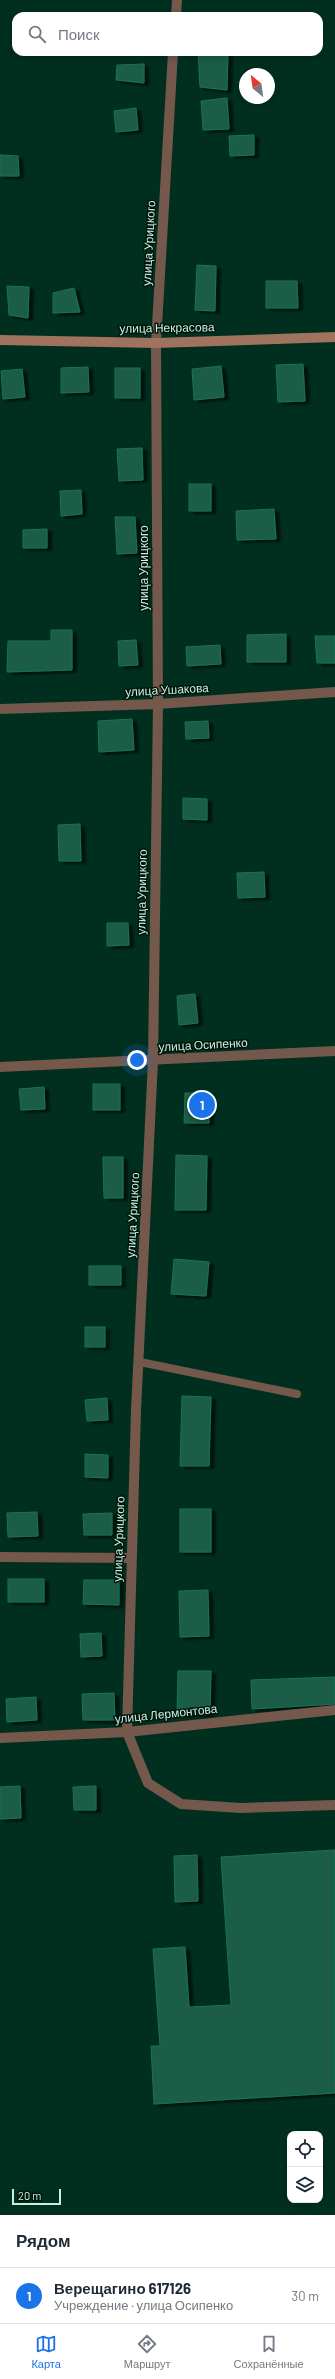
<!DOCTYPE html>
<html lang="ru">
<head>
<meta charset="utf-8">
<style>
	body { margin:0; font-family:Barlow,sans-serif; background:#f6f6f7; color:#1f2937 }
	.controls { position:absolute; right:12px; bottom:12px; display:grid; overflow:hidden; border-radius:8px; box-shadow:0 2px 10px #0003 }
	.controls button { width:36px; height:36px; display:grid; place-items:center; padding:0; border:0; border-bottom:1px solid #e0e1e3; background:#fff; color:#1f2937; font:20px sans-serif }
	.compass { position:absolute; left:239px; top:68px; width:36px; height:36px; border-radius:50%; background:#fff; box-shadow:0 2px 10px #0003; rotate:331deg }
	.scale { position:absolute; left:12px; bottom:10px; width:49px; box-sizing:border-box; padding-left:4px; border:2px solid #c8f0de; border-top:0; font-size:11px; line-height:14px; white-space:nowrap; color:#c8f0de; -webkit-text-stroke:3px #00150b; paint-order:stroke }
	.you { position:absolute; left:137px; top:1060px; width:14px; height:14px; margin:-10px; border:3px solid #fff; border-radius:50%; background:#1a73e8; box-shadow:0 0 0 6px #1a73e833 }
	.badge { display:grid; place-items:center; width:26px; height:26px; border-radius:50%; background:#1a73e8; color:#fff; font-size:13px; font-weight:700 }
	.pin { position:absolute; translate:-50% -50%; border:2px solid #fff; box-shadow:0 1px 4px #0006 }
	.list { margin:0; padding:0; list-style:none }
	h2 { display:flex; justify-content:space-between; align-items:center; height:52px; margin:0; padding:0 16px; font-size:17px }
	h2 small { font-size:13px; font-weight:400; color:#747a83 }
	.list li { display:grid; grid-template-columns:26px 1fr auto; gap:12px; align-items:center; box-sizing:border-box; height:56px; padding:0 16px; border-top:1px solid #e0e1e3 }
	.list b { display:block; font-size:15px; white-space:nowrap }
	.list p { margin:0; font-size:13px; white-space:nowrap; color:#747a83 }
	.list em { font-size:13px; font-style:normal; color:#747a83 }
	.icon { flex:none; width:22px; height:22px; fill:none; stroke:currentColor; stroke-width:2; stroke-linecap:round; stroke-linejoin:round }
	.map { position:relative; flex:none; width:335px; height:2215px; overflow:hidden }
	.search { position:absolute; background:#fff; box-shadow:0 2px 10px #0003; left:12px; right:12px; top:12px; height:44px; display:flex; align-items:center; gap:10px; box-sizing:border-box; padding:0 14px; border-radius:12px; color:#747a83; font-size:15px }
	.sheet { height:108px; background:#fff }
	nav { display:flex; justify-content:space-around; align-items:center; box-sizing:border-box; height:56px; border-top:1px solid #e0e1e3; background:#fff; font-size:11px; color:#747a83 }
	nav a { display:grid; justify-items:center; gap:2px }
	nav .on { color:#1a73e8 }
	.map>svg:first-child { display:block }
</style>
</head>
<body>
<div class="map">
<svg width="335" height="2215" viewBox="0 0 335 2215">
	<defs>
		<filter id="shadow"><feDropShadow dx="4.5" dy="2.5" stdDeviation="1" flood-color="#0009"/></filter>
	</defs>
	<rect width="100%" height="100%" fill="#002f20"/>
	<g fill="#1b5d46" stroke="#167557" filter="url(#shadow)">
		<path d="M198 52H228L227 90 200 87Z"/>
		<path d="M144 64V83L116 80 117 65Z"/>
		<path d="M227 98 229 129 203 130 201 101Z"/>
		<path d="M136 108 138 130 116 132 114 111Z"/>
		<path d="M254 135V155L230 156 229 136Z"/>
		<path d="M0 155 18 156 19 176H0Z"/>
		<path d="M197 265 216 266 215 311 195 310Z"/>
		<path d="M266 281H297L298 308H266Z"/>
		<path d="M7 286 29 287 28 318 9 315Z"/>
		<path d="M74 288 80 312 53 313V293Z"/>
		<path d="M303 364 305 401 278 402 276 365Z"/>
		<path d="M221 366 224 397 194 400 192 369Z"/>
		<path d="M88 367 89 392 61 393V368Z"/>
		<rect x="115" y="368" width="25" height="30"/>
		<path d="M22 369 25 397 3 399 1 371Z"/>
		<path d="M142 448 143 480 119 481 117 449Z"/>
		<rect x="189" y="484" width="22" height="27"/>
		<path d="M81 490 82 514 61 516 60 491Z"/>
		<path d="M274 509 276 539 237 540 236 511Z"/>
		<path d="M115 517H135L137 553 117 554Z"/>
		<path d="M47 529V548H23V530Z"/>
		<path d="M51 630H72V670L7 672 8 641H51Z"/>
		<path d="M286 634V662H247V635Z"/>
		<path d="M315 636H335V663H317Z"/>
		<path d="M136 640 138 665 119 666 118 641Z"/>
		<path d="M220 645 221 664 187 666 186 647Z"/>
		<path d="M132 719 134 750 99 752 98 721Z"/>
		<path d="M208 721 209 738 186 739 185 722Z"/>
		<path d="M183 798 207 799V820L183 819Z"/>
		<path d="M80 824 81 861H59L58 825Z"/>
		<path d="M264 872 265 897 238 898 237 873Z"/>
		<path d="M107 923H128L129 945 107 946Z"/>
		<path d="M195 994 198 1023 179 1025 177 996Z"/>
		<rect x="93" y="1084" width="27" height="26"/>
		<path d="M44 1087 45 1109 21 1110 19 1089Z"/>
		<path d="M185 1093H209V1123H184Z"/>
		<path d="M176 1155 207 1156 206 1210H175Z"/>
		<path d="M103 1157H123V1198H104Z"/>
		<path d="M174 1259 209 1262 206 1296 171 1294Z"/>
		<rect x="89" y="1266" width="32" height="19"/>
		<rect x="85" y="1327" width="20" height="20"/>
		<path d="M182 1396 211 1397 209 1466H180Z"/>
		<path d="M107 1398 108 1420 87 1421 85 1400Z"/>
		<path d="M85 1454 108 1455V1478L85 1477Z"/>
		<rect x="180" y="1509" width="31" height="43"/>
		<path d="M37 1512 38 1536 8 1537 7 1513Z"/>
		<path d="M112 1513V1535H84L83 1514Z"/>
		<rect x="8" y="1579" width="36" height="23"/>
		<path d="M84 1580H119V1605L83 1604Z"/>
		<path d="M208 1590 209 1636 180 1637 179 1591Z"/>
		<path d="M101 1633 102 1656 81 1657 80 1634Z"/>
		<path d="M178 1671H211L210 1714H177Z"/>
		<path d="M335 1677V1704L252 1709 251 1680Z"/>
		<path d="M114 1693 115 1720H83L82 1694Z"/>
		<path d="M36 1697 37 1720 7 1722 6 1699Z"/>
		<path d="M20 1786 21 1818 0 1819V1787Z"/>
		<path d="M96 1786V1810H74L73 1787Z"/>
		<path d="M335 1850V2093L154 2104 151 2046H160L153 1949 185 1947 189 2007 231 2005 221 1857Z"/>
		<path d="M197 1855 198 1901 175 1902 174 1856Z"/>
	</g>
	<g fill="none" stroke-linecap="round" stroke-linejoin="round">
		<path stroke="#74584b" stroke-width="8" d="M140 1362 297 1394"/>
		<g stroke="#74584b" stroke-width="10">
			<path d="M176 16 177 0"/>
			<path d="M173 52 156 343 158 704 153 1061 136 1410 127 1732 148 1783 181 1804 240 1808 335 1805"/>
			<path d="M0 709 158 704 335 692"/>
			<path d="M0 1067 335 1051"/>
			<path d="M0 1557 131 1558"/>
			<path d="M0 1738 127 1732 335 1710"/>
		</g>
		<path stroke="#a0735e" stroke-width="10" d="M0 340 156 343 335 337"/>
	</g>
	<g text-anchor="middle" stroke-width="3" stroke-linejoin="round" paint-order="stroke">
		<g font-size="12" fill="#c8f0de" stroke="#00150b">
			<text transform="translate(149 243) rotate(-87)" y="4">улица Урицкого</text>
			<text transform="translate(167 328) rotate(-1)" y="4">улица Некрасова</text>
			<text transform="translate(144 568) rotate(-90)" y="4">улица Урицкого</text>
			<text transform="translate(167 690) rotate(-3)" y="4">улица Ушакова</text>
			<text transform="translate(142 892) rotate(-89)" y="4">улица Урицкого</text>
			<text transform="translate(203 1045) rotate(-3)" y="4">улица Осипенко</text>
			<text transform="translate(133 1215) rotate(-87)" y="4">улица Урицкого</text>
			<text transform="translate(119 1539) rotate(-88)" y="4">улица Урицкого</text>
			<text transform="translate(166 1714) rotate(-6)" y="4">улица Лермонтова</text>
		</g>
	</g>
</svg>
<div class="controls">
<button><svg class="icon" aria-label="locate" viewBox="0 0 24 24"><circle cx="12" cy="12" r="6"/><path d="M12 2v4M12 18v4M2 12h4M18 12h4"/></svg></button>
<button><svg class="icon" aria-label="layers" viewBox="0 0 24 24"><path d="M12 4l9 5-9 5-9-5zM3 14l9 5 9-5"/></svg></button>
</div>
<svg class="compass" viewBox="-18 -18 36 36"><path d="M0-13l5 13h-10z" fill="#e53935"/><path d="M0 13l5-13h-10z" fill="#747a83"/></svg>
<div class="scale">20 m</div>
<div class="you"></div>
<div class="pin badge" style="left:202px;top:1105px">1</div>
<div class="search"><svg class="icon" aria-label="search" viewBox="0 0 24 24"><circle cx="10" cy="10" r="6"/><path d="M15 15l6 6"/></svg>Поиск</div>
</div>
<section class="sheet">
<h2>Рядом<small></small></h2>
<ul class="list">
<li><span class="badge">1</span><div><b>Верещагино 617126</b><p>Учреждение · улица Осипенко</p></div><em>30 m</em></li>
</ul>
</section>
<nav>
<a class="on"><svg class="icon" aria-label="map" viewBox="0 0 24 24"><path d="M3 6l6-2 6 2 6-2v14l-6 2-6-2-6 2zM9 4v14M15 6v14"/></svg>Карта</a>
<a><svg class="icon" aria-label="directions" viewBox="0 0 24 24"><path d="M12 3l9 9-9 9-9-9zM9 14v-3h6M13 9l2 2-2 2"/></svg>Маршрут</a>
<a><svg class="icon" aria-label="saved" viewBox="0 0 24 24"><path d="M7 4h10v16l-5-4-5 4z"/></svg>Сохранённые</a>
</nav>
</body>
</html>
